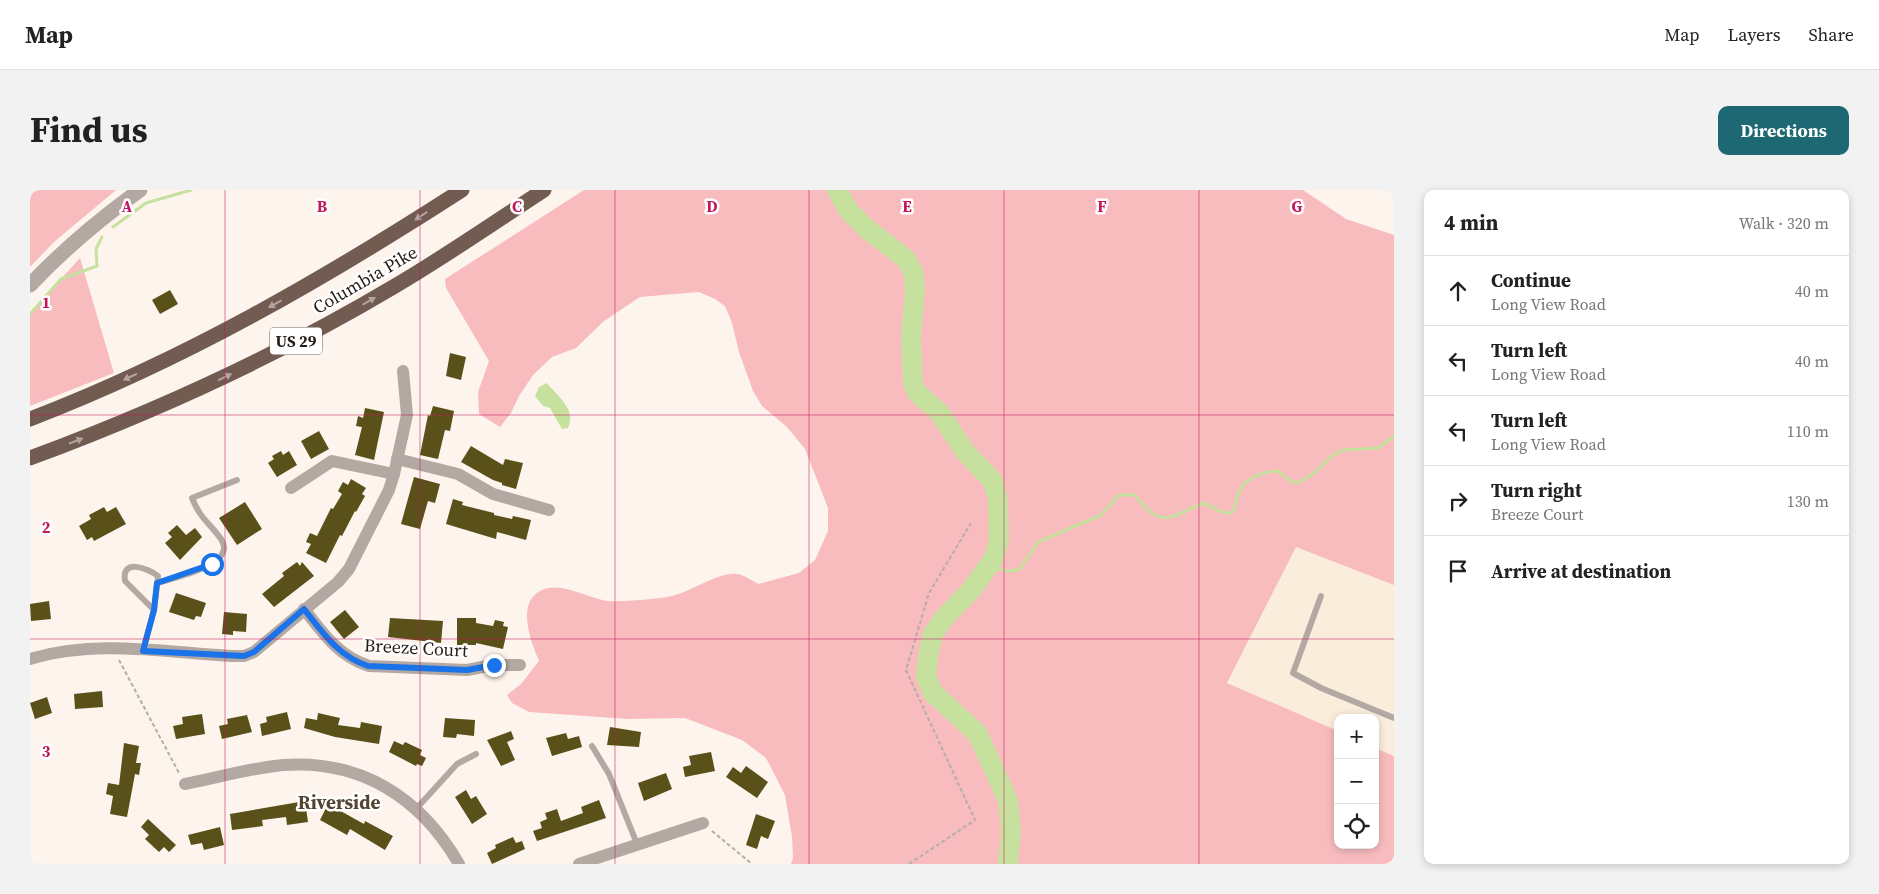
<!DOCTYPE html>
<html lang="en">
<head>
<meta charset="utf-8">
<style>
	body { margin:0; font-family:"Source Serif 4",serif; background:#f2f2f2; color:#222 }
	.controls { position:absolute; right:15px; bottom:15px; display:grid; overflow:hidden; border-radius:10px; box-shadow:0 2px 8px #0003 }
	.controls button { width:45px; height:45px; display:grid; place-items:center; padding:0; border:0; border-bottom:1px solid #e0e0e0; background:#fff; color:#222; font:25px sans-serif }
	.stop { position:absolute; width:15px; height:15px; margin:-11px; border:4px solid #1a73e8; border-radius:50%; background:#fff }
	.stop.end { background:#1a73e8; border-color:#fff; box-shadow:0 1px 5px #0008 }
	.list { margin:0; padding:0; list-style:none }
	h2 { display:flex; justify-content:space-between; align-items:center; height:65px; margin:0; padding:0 20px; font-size:21px }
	h2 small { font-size:16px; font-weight:400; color:#767676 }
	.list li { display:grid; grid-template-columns:32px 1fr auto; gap:15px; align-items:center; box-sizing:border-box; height:70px; padding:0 20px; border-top:1px solid #e0e0e0 }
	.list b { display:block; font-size:19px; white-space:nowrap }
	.list p { margin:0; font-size:16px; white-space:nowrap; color:#767676 }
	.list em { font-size:16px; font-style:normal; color:#767676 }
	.icon { flex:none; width:28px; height:28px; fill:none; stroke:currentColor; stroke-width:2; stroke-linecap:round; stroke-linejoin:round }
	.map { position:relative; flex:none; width:1364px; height:674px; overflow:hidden; border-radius:10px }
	header { display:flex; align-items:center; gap:30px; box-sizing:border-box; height:70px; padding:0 25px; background:#fff; border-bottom:1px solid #e0e0e0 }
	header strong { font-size:24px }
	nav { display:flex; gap:28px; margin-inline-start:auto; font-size:18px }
	.intro { display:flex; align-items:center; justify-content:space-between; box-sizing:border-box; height:120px; padding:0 30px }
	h1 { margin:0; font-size:35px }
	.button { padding:12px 22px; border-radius:10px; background:#1d6872; color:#fff; font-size:18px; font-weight:700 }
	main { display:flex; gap:30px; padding:0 30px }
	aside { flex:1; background:#fff; border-radius:10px; box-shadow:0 2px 8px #0003 }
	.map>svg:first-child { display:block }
</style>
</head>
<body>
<header>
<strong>Map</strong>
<nav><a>Map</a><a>Layers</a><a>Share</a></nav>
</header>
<div class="intro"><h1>Find us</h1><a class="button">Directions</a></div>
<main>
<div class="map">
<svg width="1364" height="674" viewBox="0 0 1364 674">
	<rect width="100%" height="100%" fill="#fdf5ed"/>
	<path fill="#fbeddc" d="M1266 357 1364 392V566L1345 558V528H1308V541L1197 494Z"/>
	<g fill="#f8bcbf">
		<path d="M0 0H86L24 52 0 77Z"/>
		<path d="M554 0H1273L1316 29 1364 45V395L1266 357 1197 493 1308 541V655H1345V558L1364 566V674H761L763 668 762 647 755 605 736 568 712 550 655 528 598 529 499 522 482 513 477 505 491 494 509 471C501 452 486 414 510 401 529 390 558 408 577 411 591 412 629 409 642 406 661 402 688 382 707 384 714 385 723 391 728 394L769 383 785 370 798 341V318L775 259 757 237 732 216 723 201 709 162 702 133 695 116 685 109 669 102 610 107 574 131 546 158 522 167 503 185 489 206 481 223 470 237 449 224 448 202 459 171 416 98 415 89Z"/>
		<path d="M50 68 84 183 0 216V123Z"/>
	</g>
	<path fill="#c6e19d" d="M517 193C527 206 547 219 538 238L532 239 520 218 513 216 505 206 509 197Z"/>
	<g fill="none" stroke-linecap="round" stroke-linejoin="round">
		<g stroke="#c6e19d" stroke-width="3">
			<path d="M83 37 116 13 161 0"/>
			<path d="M0 124 31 89 67 76 66 59 72 47"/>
			<path d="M959 377 978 381 989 380 1008 352 1071 325 1089 305H1105C1131 341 1141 326 1174 313L1191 322 1201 323C1206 319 1205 315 1207 308 1211 289 1231 282 1248 281L1262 292 1268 293 1284 283 1302 266 1313 260 1348 258 1364 246"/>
		</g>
		<path stroke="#c6e19d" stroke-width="20" d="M807 0 819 21 836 38 876 69 883 82 885 99 881 147 883 193 887 203 909 222 936 263 963 291 968 309 969 351 964 368 942 399 914 428 903 444 898 466 896 487 903 503 947 543 963 577 978 611 981 641 978 674"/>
	</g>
	<g fill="#5a5019">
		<path d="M140 100 148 114 130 124 122 110Z"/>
		<path d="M420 163 436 167 431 190 416 186Z"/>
		<path d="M403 216 424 221 420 241 415 240 408 269 390 265 398 225 400 226Z"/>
		<path d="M335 218 354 222 344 270 325 265 332 237 326 236 328 226 333 228Z"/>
		<path d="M289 241 299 259 281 269 271 251Z"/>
		<path d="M441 256 473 275 475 269 493 273 486 299 472 295V293L463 290 431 272Z"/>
		<path d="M251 261 253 265 259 261 267 275 247 287 238 273 244 269 242 266Z"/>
		<path d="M384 287 410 294 405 313 398 311 390 339 371 334Z"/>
		<path d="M321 289 336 298 332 304 335 306 326 322 325 321 312 346 310 345 296 373 276 363 281 354 276 352 280 343 287 346 301 318 303 319 312 304 308 301 313 292 318 295Z"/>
		<path d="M423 309 433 312 432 315 464 323V325L482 329 483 326 501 330 496 350 467 342 466 349 416 334Z"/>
		<path d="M215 312 232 339 207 355 189 328Z"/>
		<path d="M74 317 77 322 86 317 96 334 64 351 62 347 57 350 49 336 61 329 59 325Z"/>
		<path d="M147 335 156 345 165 338 172 347 150 370 135 353 142 347 138 343Z"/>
		<path d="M267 372 270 376 272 372 284 386 244 417 232 404 254 386 252 383Z"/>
		<path d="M146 403 176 413 171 427 166 426 164 430 139 422Z"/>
		<path d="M19 411 21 429 1 431 0 414Z"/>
		<path d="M315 420 329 437 314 449 300 432Z"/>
		<path d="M194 422 217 424 216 442 203 441V445L192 444Z"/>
		<path d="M360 428 413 431 411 453 358 447Z"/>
		<path d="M427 428H446V433L463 436 465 430 474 432 473 436 478 437 473 459 446 453V455H427Z"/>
		<path d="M72 501 73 517 45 519 44 504Z"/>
		<path d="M17 507 22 523 5 529 0 513Z"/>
		<path d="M257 522 261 539 232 546 230 534 237 532 236 527Z"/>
		<path d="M288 523 310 528 308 535 330 538 331 532 352 536 349 554 305 547 274 538 276 528 287 530Z"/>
		<path d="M172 524 175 544 146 549 143 536 153 534 152 527Z"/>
		<path d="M217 525 222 542 192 549 189 536 198 534 197 529Z"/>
		<path d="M415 528 445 530 444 546 427 544 426 548 413 547Z"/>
		<path d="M580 537 611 542 609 557 577 555Z"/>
		<path d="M481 541 484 549 477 552 485 570 471 576 457 550Z"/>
		<path d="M536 543 538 549 549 546 552 557 522 566 516 548Z"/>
		<path d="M364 551 373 555 375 552 392 560 390 565 396 568 392 576 387 574 386 576 359 562Z"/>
		<path d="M94 553 109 556 106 573H111L109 585 105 584 97 627 80 624 83 606 76 604 78 593 89 595Z"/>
		<path d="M681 562 685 581 655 587 653 577 661 575 659 566Z"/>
		<path d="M716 576 738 592 727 608 696 587 703 577 711 583Z"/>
		<path d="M636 583 642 599 614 611 608 593Z"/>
		<path d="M436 600 441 609 446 606 457 624 442 634 425 607Z"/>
		<path d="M569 610 576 628 507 651 503 641 512 638 510 632 517 629 515 623 527 619 531 631 553 623 551 617Z"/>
		<path d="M275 611 278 632 257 635 256 627 232 630 233 636 202 640 200 624Z"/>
		<path d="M298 614 334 634 335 631 363 646 355 660 320 639 317 645 290 630Z"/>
		<path d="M726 624 745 631 738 649 731 646 727 659 716 655Z"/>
		<path d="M118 629 146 655 139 662 134 657 129 662 115 649 119 645 111 637Z"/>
		<path d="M190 637 194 655 174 660 172 653 161 655 158 645Z"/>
		<path d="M483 647 486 653 492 651 495 659 462 674 457 663 466 658 465 655Z"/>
	</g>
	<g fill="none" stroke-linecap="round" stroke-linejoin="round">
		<g stroke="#b6aea6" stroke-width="2" stroke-dasharray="4 2.5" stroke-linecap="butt">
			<path d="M89 470 149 583"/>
			<path d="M682 641 722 674"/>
			<path d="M879 674 945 630 876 480 899 403 941 333"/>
		</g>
		<g stroke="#b4a8a3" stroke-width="6">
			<path d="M127 393C142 388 209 375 191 349 179 332 171 330 162 308L207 290"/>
			<path d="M1291 406 1263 483 1291 498 1364 528"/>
			<path d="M113 460 124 420 128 386C118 378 91 368 95 391L124 420"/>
			<path d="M562 556 579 584 607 654"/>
			<path d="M386 619 427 574 446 564"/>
		</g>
		<g stroke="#b4a8a3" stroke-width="12">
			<path d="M367 269 428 284 463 304 519 320"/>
			<path d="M261 298 302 271 364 284"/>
			<path d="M274 419C293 443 308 466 339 476L437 480 463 475H490"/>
			<path d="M0 469C64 449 135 462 202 466H214L224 462 308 392 319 379 359 300 364 284 377 225 373 181"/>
			<path d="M155 594C187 588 220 578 253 575 331 569 391 608 429 674"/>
			<path d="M549 674 673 633"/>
		</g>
		<path stroke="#b4a8a3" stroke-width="15" d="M0 95C34 59 70 29 110 0"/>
		<g stroke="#725c52" stroke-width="15">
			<path d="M0 229C154 170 294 89 432 0"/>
			<path d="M0 268C127 221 249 165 365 96 416 66 465 32 514 0"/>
		</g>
	</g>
	<defs><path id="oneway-solid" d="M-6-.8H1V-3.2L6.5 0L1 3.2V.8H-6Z" transform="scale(1.25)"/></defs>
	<g fill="#b1a5a0">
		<use href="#oneway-solid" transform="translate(391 26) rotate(147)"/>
		<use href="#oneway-solid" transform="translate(339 111) rotate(-30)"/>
		<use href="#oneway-solid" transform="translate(245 114) rotate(151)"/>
		<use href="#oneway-solid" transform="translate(100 187) rotate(156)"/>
		<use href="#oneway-solid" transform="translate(195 187) rotate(-26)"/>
		<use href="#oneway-solid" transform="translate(46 251) rotate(-21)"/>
	</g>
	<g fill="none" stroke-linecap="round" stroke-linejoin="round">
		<path stroke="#1a73e8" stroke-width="6" d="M182 374 127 393 124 420 113 461 214 466 224 462 274 419C293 443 308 466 338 476L437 480 464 475"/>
	</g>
	<path fill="none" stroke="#c2185b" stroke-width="1" stroke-opacity="0.55" d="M195 0V674M390 0V674M585 0V674M779 0V674M974 0V674M1169 0V674M0 225H1364M0 449H1364"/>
	<g text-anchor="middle" stroke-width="5" stroke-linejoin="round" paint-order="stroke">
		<rect fill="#fff" stroke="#66625c" stroke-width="1" x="240" y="137.5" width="52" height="27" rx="4"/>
		<g font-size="16" font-weight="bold" fill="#251e16">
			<text x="266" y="157">US 29</text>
		</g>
		<g font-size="18" fill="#251e16" stroke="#fff">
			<text transform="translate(335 90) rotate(-30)" y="6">Columbia Pike</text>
			<text transform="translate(386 458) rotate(3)" y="6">Breeze Court</text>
		</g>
		<g font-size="19" font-weight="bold" fill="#544432" stroke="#fff">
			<text x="309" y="619">Riverside</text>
		</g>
	</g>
	<g font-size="16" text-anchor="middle" font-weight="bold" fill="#c2185b" stroke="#fff" stroke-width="5" stroke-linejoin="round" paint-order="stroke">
		<text x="97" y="22">A</text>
		<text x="292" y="22">B</text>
		<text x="487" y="22">C</text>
		<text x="682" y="22">D</text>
		<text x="877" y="22">E</text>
		<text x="1072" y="22">F</text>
		<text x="1267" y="22">G</text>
		<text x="16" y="118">1</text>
		<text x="16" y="343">2</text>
		<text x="16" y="567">3</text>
	</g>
</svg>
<div class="controls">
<button>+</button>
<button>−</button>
<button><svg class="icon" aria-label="locate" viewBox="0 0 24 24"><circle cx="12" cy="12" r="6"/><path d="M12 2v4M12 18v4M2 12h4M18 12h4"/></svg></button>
</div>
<div class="stop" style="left:182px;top:374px"></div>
<div class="stop end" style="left:464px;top:475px"></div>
</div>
<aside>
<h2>4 min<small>Walk · 320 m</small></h2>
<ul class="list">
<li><svg class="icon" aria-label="ahead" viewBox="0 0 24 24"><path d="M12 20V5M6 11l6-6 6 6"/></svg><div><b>Continue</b><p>Long View Road</p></div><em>40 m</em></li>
<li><svg class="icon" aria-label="left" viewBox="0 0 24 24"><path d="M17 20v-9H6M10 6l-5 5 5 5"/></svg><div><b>Turn left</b><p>Long View Road</p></div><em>40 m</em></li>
<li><svg class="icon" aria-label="left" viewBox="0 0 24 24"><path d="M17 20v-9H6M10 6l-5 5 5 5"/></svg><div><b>Turn left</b><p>Long View Road</p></div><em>110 m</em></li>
<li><svg class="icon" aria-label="right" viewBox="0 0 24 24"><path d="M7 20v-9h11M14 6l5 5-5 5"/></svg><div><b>Turn right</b><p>Breeze Court</p></div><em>130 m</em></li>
<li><svg class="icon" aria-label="arrive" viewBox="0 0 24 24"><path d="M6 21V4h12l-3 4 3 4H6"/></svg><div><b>Arrive at destination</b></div></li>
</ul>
</aside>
</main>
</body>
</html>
